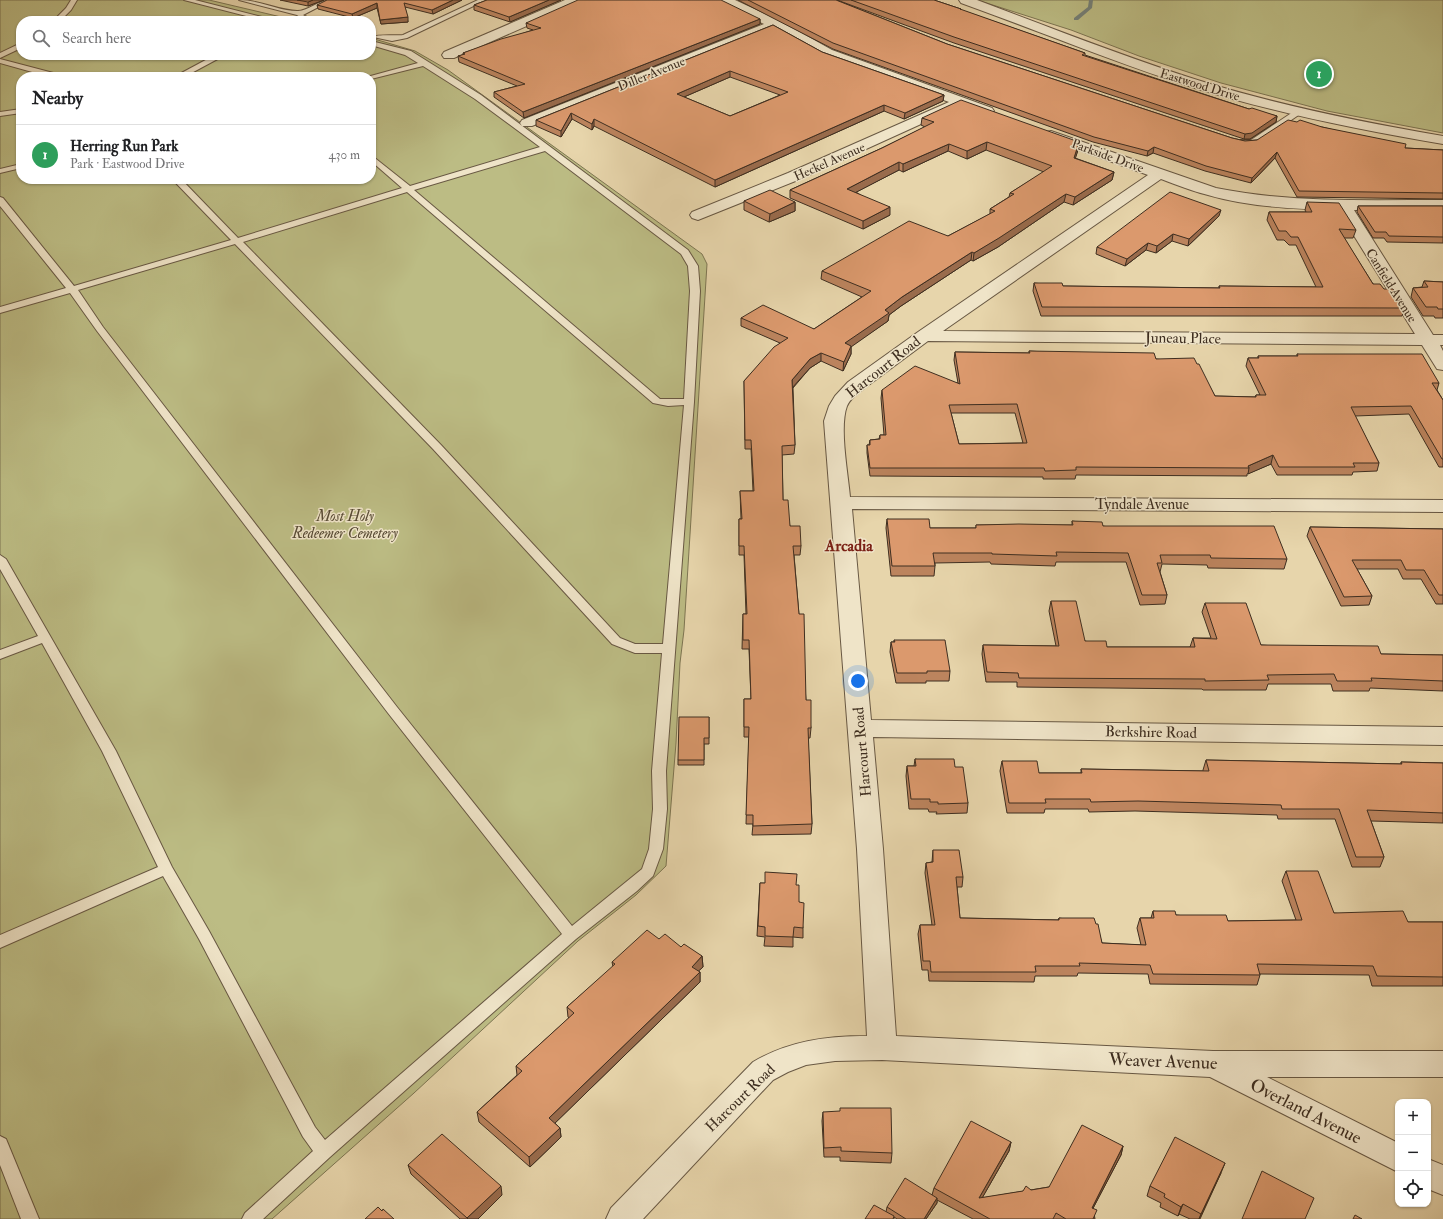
<!DOCTYPE html>
<html lang="en">
<head>
<meta charset="utf-8">
<style>
	body { margin:0; font-family:"IM FELL Double Pica",serif; background:#f2f2f2; color:#202124 }
	.controls { position:absolute; right:12px; bottom:12px; display:grid; overflow:hidden; border-radius:8px; box-shadow:0 1px 3px #0004 }
	.controls button { width:36px; height:36px; display:grid; place-items:center; padding:0; border:0; border-bottom:1px solid #e0e0e0; background:#fff; color:#202124; font:20px sans-serif }
	.you { position:absolute; left:858px; top:681px; width:14px; height:14px; margin:-10px; border:3px solid #fff; border-radius:50%; background:#1a73e8; box-shadow:0 0 0 6px #1a73e833 }
	.badge { display:grid; place-items:center; width:26px; height:26px; border-radius:50%; background:#0b8043; color:#fff; font-size:13px; font-weight:700 }
	.pin { position:absolute; translate:-50% -50%; border:2px solid #fff; box-shadow:0 1px 4px #0006 }
	.list { margin:0; padding:0; list-style:none }
	h2 { display:flex; justify-content:space-between; align-items:center; height:52px; margin:0; padding:0 16px; font-size:17px }
	h2 small { font-size:13px; font-weight:400; color:#757577 }
	.list li { display:grid; grid-template-columns:26px 1fr auto; gap:12px; align-items:center; box-sizing:border-box; height:60px; padding:0 16px; border-top:1px solid #e0e0e0 }
	.list b { display:block; font-size:15px; white-space:nowrap }
	.list p { margin:0; font-size:13px; white-space:nowrap; color:#757577 }
	.list em { font-size:13px; font-style:normal; color:#757577 }
	.icon { flex:none; width:22px; height:22px; fill:none; stroke:currentColor; stroke-width:2; stroke-linecap:round; stroke-linejoin:round }
	.map { position:relative; flex:none; width:1443px; height:1219px; overflow:hidden }
	.search { position:absolute; background:#fff; box-shadow:0 1px 3px #0004; left:16px; top:16px; width:360px; height:44px; display:flex; align-items:center; gap:10px; box-sizing:border-box; padding:0 14px; border-radius:16px; color:#757577; font-size:15px }
	.panel { position:absolute; background:#fff; box-shadow:0 1px 3px #0004; left:16px; top:72px; width:360px; height:112px; border-radius:16px }
	.map>svg:first-child { display:block }
</style>
</head>
<body>
<div class="map">
<svg width="1443" height="1219" viewBox="0 0 1443 1219">
	<rect width="100%" height="100%" fill="#e7d5ab"/>
	<filter id="stains"><feTurbulence type="fractalNoise" baseFrequency=".005" numOctaves="4"/><feColorMatrix values="0 0 0 0 .2 0 0 0 0 .09 0 0 0 0 .02 0 0 0 .5 -.17"/></filter>
	<radialGradient id="worn" r=".72"><stop offset=".6" stop-color="#630" stop-opacity="0"/><stop offset="1" stop-color="#630" stop-opacity=".3"/></radialGradient>
	<g fill="#bcbc84" stroke="#7d7552" fill-rule="evenodd">
		<path d="M0 0H209L298 21H21V55H371V38L415 51 448 70 702 254 707 264 684 630 680 663 676 743 666 866 636 895 578 941 414 1093 272 1219H0ZM21 77H371V179H21Z"/>
		<path d="M977 0H1443V133L1327 111 1221 83 1139 56 1071 30Z"/>
	</g>
	<g fill="none" stroke-linecap="round" stroke-linejoin="round">
		<path fill="#758078" fill-rule="evenodd" d="M1089 0H1093L1092 8 1078 20H1074V18L1088 7Z"/>
		<g stroke="#685843" stroke-width="2">
			<g id="service">
				<path d="M71 0H77L71 10 60 21H53L66 8Z"/>
				<path d="M184 0H195L278 21H266Z"/>
				<path d="M239 0C260 0 279 11 297 11 307 12 318 0 332 0L303 15 314 21H305L297 15Z"/>
				<path d="M478 0H486L407 38 392 41 373 37C378 34 396 36 403 35Z"/>
				<path d="M371 41 411 51 481 95 688 250 698 266 700 291 694 402 666 771 667 809 663 849 653 876 637 891 576 939 330 1157 263 1219H242L245 1213 313 1151 303 1137 199 939 163 876 0 948V935L158 867 102 751 42 643 0 659V650L38 636 0 569V555L6 559 116 751 172 867 209 931 315 1127 325 1140 562 934 388 713 97 331 70 293 0 313V307L66 288 0 206V197L3 198 74 286 231 240 172 179H181L238 238 402 188 371 161V155L410 186 540 147 475 99 423 66 371 79V77H367L418 63 405 55 371 45ZM545 151 681 254 688 266 690 291 684 399H660L414 190ZM407 192 653 403 668 406 684 405 663 644H635L620 638 441 445 243 242ZM235 244 433 449 612 644 635 653H662L652 771 653 809 649 849 642 869 572 926 397 707 103 327 78 290Z"/>
				<path d="M21 43V48L0 58V53Z"/>
				<path d="M215 55H225L184 77H174Z"/>
				<path d="M0 59 61 75 62 77H50L0 63Z"/>
				<path d="M21 109V113L0 116V112Z"/>
				<path d="M1296 110 1303 112 1256 144H1240L1236 142 1240 140H1251Z"/>
				<path d="M21 164V168L0 173V169Z"/>
				<path d="M0 1136 6 1139 39 1219H21L0 1165Z"/>
			</g>
		</g>
		<g stroke="#685843" stroke-width="2">
			<g id="minor">
				<path d="M565 0H581L579 3 454 58H444L442 55 444 52Z"/>
				<path d="M718 0H735L780 21 832 50 992 108 994 111 992 114 987 115 955 104 956 106 954 109 798 180 698 220 692 218 690 215 692 212 788 173 949 102 822 56 773 29 532 126H522L520 123 522 120 764 24 720 3Z"/>
				<path d="M959 0H977C1052 28 1127 58 1204 82 1282 106 1362 122 1443 136V144C1359 130 1276 113 1195 88 1115 63 1039 31 961 3Z"/>
				<path d="M1051 131 1216 188C1291 203 1367 200 1443 200V210H1354L1433 335H1443V345H1440L1443 351V370L1437 369 1422 345 928 341 862 390C856 395 850 399 847 406 839 427 848 473 850 497L1443 500V512L852 509 871 720 1443 727V745L873 737 883 849 896 1036 1213 1051H1443V1077H1267L1398 1143V1172L1210 1077 882 1060 835 1061 806 1065 788 1072 773 1080 643 1219H606L611 1208 753 1062C789 1041 825 1036 867 1036L857 849 824 421 829 406 835 396 848 382 918 332 1148 175 1046 138 1044 135 1046 132ZM1161 179C1177 185 1192 191 1208 195 1249 207 1295 209 1338 210L1415 334 943 331Z"/>
				<path d="M1428 1159 1443 1165V1195L1428 1189Z"/>
			</g>
		</g>
		<use href="#service" fill="#efe4c8" fill-rule="evenodd"/>
		<use href="#minor" fill="#efe4c8" fill-rule="evenodd"/>
	</g>
	<g fill="#bc845e" stroke="#3e2e20" fill-rule="evenodd">
		<path d="M280 0H324L308 6Z"/>
		<path d="M462 0 433 14 405 7 408 22 381 24 377 8 353 18 318 9 317 5Z"/>
		<path d="M487 0H561L510 22 474 10V5Z"/>
		<path d="M738 0H836L947 44 1232 138 1245 141 1257 140 1322 127 1405 148 1443 150V199L1297 197 1275 158 1251 183 1205 171 1153 153 1147 156 1093 142 833 49Z"/>
		<path d="M837 0H934L961 9V10L1085 53V55L1249 109 1277 116 1276 122 1250 139H1244L954 43Z"/>
		<path d="M760 19V24L524 118 494 97V92L517 86 459 62 458 56 463 55V53L533 30 527 28 526 23Z"/>
		<path d="M773 25 822 52 944 95 943 101 904 119 884 111 715 187 594 126 592 130 572 119 561 137 536 126V120ZM730 77 780 95 730 116 684 97Z"/>
		<path d="M922 118 1078 150 1075 158 1114 172 1112 180 1073 205 1064 202 998 247 973 261 971 260 901 306 889 315 888 321 851 346V354L843 371 821 361 810 368 793 388 795 445 794 454 782 455 783 500 790 526 801 546 800 555H794L806 700 811 728 810 738H808L812 824 811 834 752 835 753 824H746L749 737H744V699H751L749 649H742L743 614H746L744 555H739V519H741L740 491H753L751 449H745L744 381 780 343 741 326V318L814 329 862 297 821 279 822 271 948 236 990 214V209L1009 197 1010 193 1044 172 986 150 967 159 948 151 903 172 899 170 856 192 890 215 863 229 790 198V190L882 148 925 127 921 125Z"/>
		<path d="M744 201 795 202V211L769 222 744 210Z"/>
		<path d="M1307 202 1356 230 1353 238H1344L1373 284 1384 289 1405 308 1402 316H1041L1033 291 1034 283 1063 286 1219 288V286L1316 287 1296 245H1289L1284 240H1277L1267 220 1269 212H1306L1305 210Z"/>
		<path d="M1358 206H1443V243L1387 242 1384 238H1373L1357 212Z"/>
		<path d="M1219 216 1188 246 1172 241 1156 253 1146 250 1125 266 1096 254 1097 247Z"/>
		<path d="M1424 281 1443 282V318H1435L1434 316H1423L1411 297 1413 288 1422 287Z"/>
		<path d="M1029 351 1156 359 1197 364 1215 396 1255 397 1256 395H1260L1246 366 1248 358H1258V356H1297V354L1439 383 1437 390 1443 400V467H1439L1409 414 1355 416 1379 463 1377 471 1353 472 1352 475H1277L1271 464 1247 474V476L1076 475 1075 479H1043V477L870 476 867 453V445H869L870 440 879 439 880 435H884L881 398 882 390 958 383 954 360 955 352 1029 353ZM951 413H1015L1023 443 959 444Z"/>
		<path d="M887 519 930 528H976V525H1072V521L1103 526 1287 559 1284 569 1208 568 1207 565 1162 564 1160 572 1167 595 1165 604 1140 605 1126 562H1056L1055 566 991 564 990 562 935 563V566L934 576H891L886 528Z"/>
		<path d="M1310 527 1443 529V604H1436L1421 579H1403L1398 569H1357L1372 596 1369 605 1341 606 1307 536Z"/>
		<path d="M1051 601 1085 641 1107 647H1190L1193 638H1211L1202 612 1205 603 1261 645 1381 654 1443 655V691L1370 688 1369 691H1333L1331 684H1268L1266 690H1203L1202 689 1017 687V682H986L982 654 983 645 1056 646 1049 611Z"/>
		<path d="M894 640 950 671 949 681H926V683H896L890 652 891 642H894Z"/>
		<path d="M709 717V744H704V765H678V760Z"/>
		<path d="M915 759 955 767 968 803 967 813 936 814 937 812H929L928 809H909L906 776 907 766H914Z"/>
		<path d="M1206 760 1401 764V762L1443 763V823L1371 821 1384 857 1380 867H1352L1335 819H1278L1277 815 1135 811 1089 812 1088 809H1045L1044 813H1007L1000 771 1002 761 1039 773H1081V769L1203 771V770Z"/>
		<path d="M933 850 963 877 962 887H957L960 918 1058 920 1059 918 1096 924 1102 943 1141 945 1137 928 1140 918H1151L1153 911 1176 915 1228 921 1296 920 1282 881 1286 871 1334 913 1408 922H1443V986H1372L1369 975 1260 974V975L1257 985 1150 984 1148 974 1078 973 1077 976H1035L1034 982 929 981 928 970H922L918 934 920 925H932L925 873 926 863 932 862Z"/>
		<path d="M760 883 796 885 803 928V938L793 937V947L764 946 765 937 757 936Z"/>
		<path d="M659 939 681 947 702 956 703 967 698 971 700 972V982L555 1123 560 1128 561 1137 530 1167 479 1122 477 1112 517 1075 516 1066 569 1018 568 1017 567 1007 613 967 612 962Z"/>
		<path d="M823 1112 892 1153 891 1163 840 1161V1157H824L822 1121Z"/>
		<path d="M1011 1142 1009 1151 982 1198 1049 1187 1123 1146 1121 1155 1093 1208 1095 1219H973L937 1200V1203L926 1219H897L894 1217V1219H865L886 1212 887 1207 932 1195 934 1188Z"/>
		<path d="M408 1165 502 1195 478 1219H460L411 1174Z"/>
		<path d="M1221 1173 1200 1219H1190L1179 1214 1178 1216 1160 1207 1161 1203 1147 1196 1150 1186Z"/>
	</g>
	<g fill="#996b4c" stroke="#3e2e20">
		<path d="M313 0H324L308 6V2Z"/>
		<path d="M453 0H462L433 14 432 10Z"/>
		<path d="M549 0H561L510 22 509 17Z"/>
		<path d="M377 3V8L353 18 352 14Z"/>
		<path d="M408 17V22L381 24 380 20Z"/>
		<path d="M760 19V24L524 118 523 112Z"/>
		<path d="M730 71V77L677 100V94Z"/>
		<path d="M944 95 943 101 904 119 905 113Z"/>
		<path d="M884 105V111L715 187V180Z"/>
		<path d="M571 113 572 119 561 137V131Z"/>
		<path d="M1277 116 1276 122 1250 139H1244L1245 134Z"/>
		<path d="M594 119V126L592 130V124Z"/>
		<path d="M987 142 986 150 967 159V151Z"/>
		<path d="M1079 142 1078 150 1073 166 1074 158Z"/>
		<path d="M949 144 948 151 903 172V164Z"/>
		<path d="M1154 147 1153 153 1147 156 1148 151Z"/>
		<path d="M1277 152 1275 158 1251 183 1252 178Z"/>
		<path d="M899 162V170L847 197V189Z"/>
		<path d="M1114 172 1112 180 1073 205 1075 197Z"/>
		<path d="M1066 194 1064 202 998 247 973 261 974 253Z"/>
		<path d="M795 202V211L769 222 770 214Z"/>
		<path d="M890 207V215L863 229V221Z"/>
		<path d="M1221 210 1219 216 1188 246 1189 239Z"/>
		<path d="M1173 234 1172 241 1156 253 1157 246Z"/>
		<path d="M1148 243 1146 250 1125 266 1127 259Z"/>
		<path d="M972 252 971 260 901 306 889 315 888 321 851 347V354L843 371 845 343 885 310 902 297Z"/>
		<path d="M821 353V361L810 368 792 388V380L810 359Z"/>
		<path d="M1273 455 1271 464 1248 474 1249 468 1248 466Z"/>
		<path d="M702 956 703 967 692 977V967Z"/>
		<path d="M700 972V982L550 1128 549 1118Z"/>
		<path d="M560 1128 561 1137 530 1167 529 1157Z"/>
		<path d="M1011 1142 1009 1151 977 1207 979 1198Z"/>
		<path d="M1123 1146 1121 1155 1089 1216 1092 1208Z"/>
		<path d="M1225 1163 1221 1173 1199 1219 1201 1214Z"/>
		<path d="M501 1186 502 1195 478 1219H468L467 1218Z"/>
		<path d="M937 1198V1203L926 1219H924Z"/>
		<path d="M1183 1204 1179 1214 1178 1216 1181 1207Z"/>
	</g>
	<g fill="#db996d" stroke="#3e2e20" fill-rule="evenodd">
		<path d="M297 0H313L308 2Z"/>
		<path d="M327 0H453L432 10 404 3 408 17 380 20 377 3 352 14 317 5Z"/>
		<path d="M487 0H549L509 17 474 5Z"/>
		<path d="M578 0H721L760 19 523 112 494 92 525 84 458 56 465 54 463 53 501 39 541 28 526 23Z"/>
		<path d="M748 0H836L947 44 1232 138 1245 141 1257 140 1288 120 1297 122 1300 120 1322 127 1406 144 1405 148 1443 150V193L1299 191 1277 152 1252 178 1206 166 1154 147 1148 151 1094 137 833 43Z"/>
		<path d="M851 0H934L961 9H960L1085 53 1082 55 1249 109 1252 108 1277 116 1252 133 1245 134 954 37Z"/>
		<path d="M773 25 822 52 944 95 905 113 884 105 715 180 594 119 592 124 571 113 561 131 536 120ZM730 71 788 92 730 116 677 94Z"/>
		<path d="M961 100 1079 142 1074 158 1114 172 1075 197 1066 194 999 238 974 253 972 252 902 297 885 310 889 313 845 343 851 346 844 362 821 353 810 359 792 380 795 445 782 446 783 500H788L790 526H800L801 546H793L799 614H804L806 700H811V728H808L812 824 753 826V815H746L749 727H744V699H751L749 640H743V614H747L744 546H739V519H742L740 491H754L751 440H745L744 381 774 347 788 338 741 318 763 305 814 329 871 291 822 271 909 221 948 236 995 211 990 209 1014 194 1010 193 1052 166 987 142 967 151 949 144 903 164 899 162 847 189 890 207 863 221 790 190 882 148 934 122 922 118Z"/>
		<path d="M770 190 795 202 770 214 744 201Z"/>
		<path d="M1170 192 1221 210 1189 239 1173 234 1157 246 1148 243 1127 259 1097 247Z"/>
		<path d="M1307 202 1339 203 1356 230 1339 229 1373 284H1380L1384 289H1393L1405 308 1042 307 1034 283H1062L1063 286 1220 288 1219 286 1323 287 1298 237H1291L1286 231H1279L1269 212H1312Z"/>
		<path d="M1358 206H1443V237L1389 236 1386 232H1375Z"/>
		<path d="M1424 281 1443 282V309H1438L1437 307H1426L1413 288 1428 287Z"/>
		<path d="M1029 351 1154 353 1156 359 1194 358 1197 364H1199L1215 396 1256 397V395H1266L1248 358H1259L1258 356H1298L1297 354H1422L1439 383H1432L1443 400V459H1442L1411 406 1351 407 1379 463H1353L1355 467H1279L1273 455 1248 466 1249 468 1076 467V470L1045 471 1044 468H870L867 445H870V440L880 439V435H886L882 390 915 366 960 384 955 352 1030 353ZM1017 404 1027 443 959 444 949 405Z"/>
		<path d="M887 519H929L930 528H976V525L1019 524 1073 525 1072 521 1102 522 1103 526H1274L1287 559 1211 558 1210 555H1160L1162 563H1157L1167 595H1142L1128 553 1056 552 1057 556 992 554V553H933L935 566H892Z"/>
		<path d="M1310 527 1443 529V595H1439L1424 570H1406L1401 560H1352L1372 596 1344 597Z"/>
		<path d="M1051 601H1076L1085 641H1106L1107 647H1195L1193 638 1217 639 1205 603H1246L1261 645 1378 646 1381 654 1443 655V681L1371 678 1372 681H1337L1334 674 1267 675 1269 680 1205 681V679L1019 678 1018 673 987 672 983 645 1059 646Z"/>
		<path d="M894 640H945L950 671H927V673H897L891 642H895Z"/>
		<path d="M679 717H709V738H704V760H678Z"/>
		<path d="M915 759H954L955 767H963L968 803 938 804V802H930V799H911L907 766H916Z"/>
		<path d="M1206 760 1402 764 1401 762 1443 763V813L1367 810 1384 857H1356L1339 809H1282L1281 805 1138 801 1091 802 1090 799H1045L1046 803H1009L1002 761H1037L1039 773H1082L1081 769 1209 771Z"/>
		<path d="M933 850H959L963 877H956L960 918 1059 920V918H1094L1096 924H1098L1102 943 1146 945 1140 918H1154L1153 911H1175L1176 915H1226L1228 921 1302 920 1286 871H1318L1334 913 1403 911 1408 922H1443V977L1377 976 1373 966 1257 964 1260 975 1153 974 1150 965 1079 963 1080 966H1035L1036 972H931L930 961H923L920 925H935L926 863 933 862Z"/>
		<path d="M765 872 797 874 796 885H799V902L804 903 803 928 794 927 793 937 765 936V927L758 926 760 883H765Z"/>
		<path d="M647 930 659 939 665 934 681 947 684 944 702 956 692 967 700 972 549 1118 560 1128 529 1157 477 1112 522 1071 516 1066 574 1013 567 1007 615 964 612 962Z"/>
		<path d="M840 1108H891L892 1153 841 1151V1147L824 1148 823 1112 840 1111Z"/>
		<path d="M971 1121 1011 1142 979 1198 1023 1191 1026 1186 1031 1190 1049 1187 1082 1125 1123 1146 1092 1208 1097 1210 1093 1219H1066L1056 1213 1053 1219H990L934 1188Z"/>
		<path d="M442 1134 501 1186 467 1218 408 1165Z"/>
		<path d="M1175 1137 1225 1163 1201 1214 1183 1204 1181 1207 1164 1197 1165 1194 1150 1186Z"/>
		<path d="M1262 1171 1314 1198 1305 1219H1242Z"/>
		<path d="M905 1178 937 1198 924 1219H906L887 1207Z"/>
		<path d="M874 1205 894 1216 893 1219H865Z"/>
		<path d="M378 1207 382 1211 383 1209 394 1219H365Z"/>
		<path d="M1355 1215 1362 1219H1353Z"/>
	</g>
	<g text-anchor="middle" stroke-width="3" stroke-linejoin="round" paint-order="stroke">
		<g font-size="13" fill="#3e2e20" stroke="#efe4c8">
			<text transform="translate(651 73) rotate(-22)" y="5">Diller Avenue</text>
			<text transform="translate(1200 84) rotate(17)" y="5">Eastwood Drive</text>
			<text transform="translate(1108 155) rotate(20)" y="5">Parkside Drive</text>
			<text transform="translate(829 161) rotate(-24)" y="5">Heckel Avenue</text>
			<text transform="translate(1392 285) rotate(58)" y="5">Canfield Avenue</text>
		</g>
		<g font-size="15" fill="#3e2e20" stroke="#efe4c8">
			<text transform="translate(1183 338) rotate(1)" y="5">Juneau Place</text>
			<text transform="translate(883 367) rotate(-38)" y="5">Harcourt Road</text>
			<text x="1142" y="509">Tyndale Avenue</text>
			<text transform="translate(1151 732) rotate(1)" y="5">Berkshire Road</text>
			<text transform="translate(862 752) rotate(-95)" y="5">Harcourt Road</text>
			<text transform="translate(740 1098) rotate(-44)" y="5">Harcourt Road</text>
		</g>
		<g font-size="15" font-style="italic" fill="#574a34" stroke="#efe4c8">
			<text x="345" y="521">Most Holy<tspan x="345" dy="17">Redeemer Cemetery</tspan></text>
		</g>
		<g font-size="16" font-weight="bold" fill="#7a1f14" stroke="#efe4c8">
			<text x="849" y="551">Arcadia</text>
		</g>
		<g font-size="18" fill="#3e2e20" stroke="#efe4c8">
			<text transform="translate(1163 1061) rotate(2)" y="6">Weaver Avenue</text>
			<text transform="translate(1306 1111) rotate(27)" y="6">Overland Avenue</text>
		</g>
	</g>
	<rect width="100%" height="100%" filter="url(#stains)"/>
	<rect width="100%" height="100%" fill="url(#worn)"/>
</svg>
<div class="controls">
<button>+</button>
<button>−</button>
<button><svg class="icon" aria-label="locate" viewBox="0 0 24 24"><circle cx="12" cy="12" r="6"/><path d="M12 2v4M12 18v4M2 12h4M18 12h4"/></svg></button>
</div>
<div class="you"></div>
<div class="pin badge" style="left:1319px;top:74px;background:#2e9e5b">1</div>
<div class="search"><svg class="icon" aria-label="search" viewBox="0 0 24 24"><circle cx="10" cy="10" r="6"/><path d="M15 15l6 6"/></svg>Search here</div>
<section class="panel">
<h2>Nearby<small></small></h2>
<ul class="list">
<li><span class="badge" style="background:#2e9e5b">1</span><div><b>Herring Run Park</b><p>Park · Eastwood Drive</p></div><em>430 m</em></li>
</ul>
</section>
</div>
</body>
</html>
